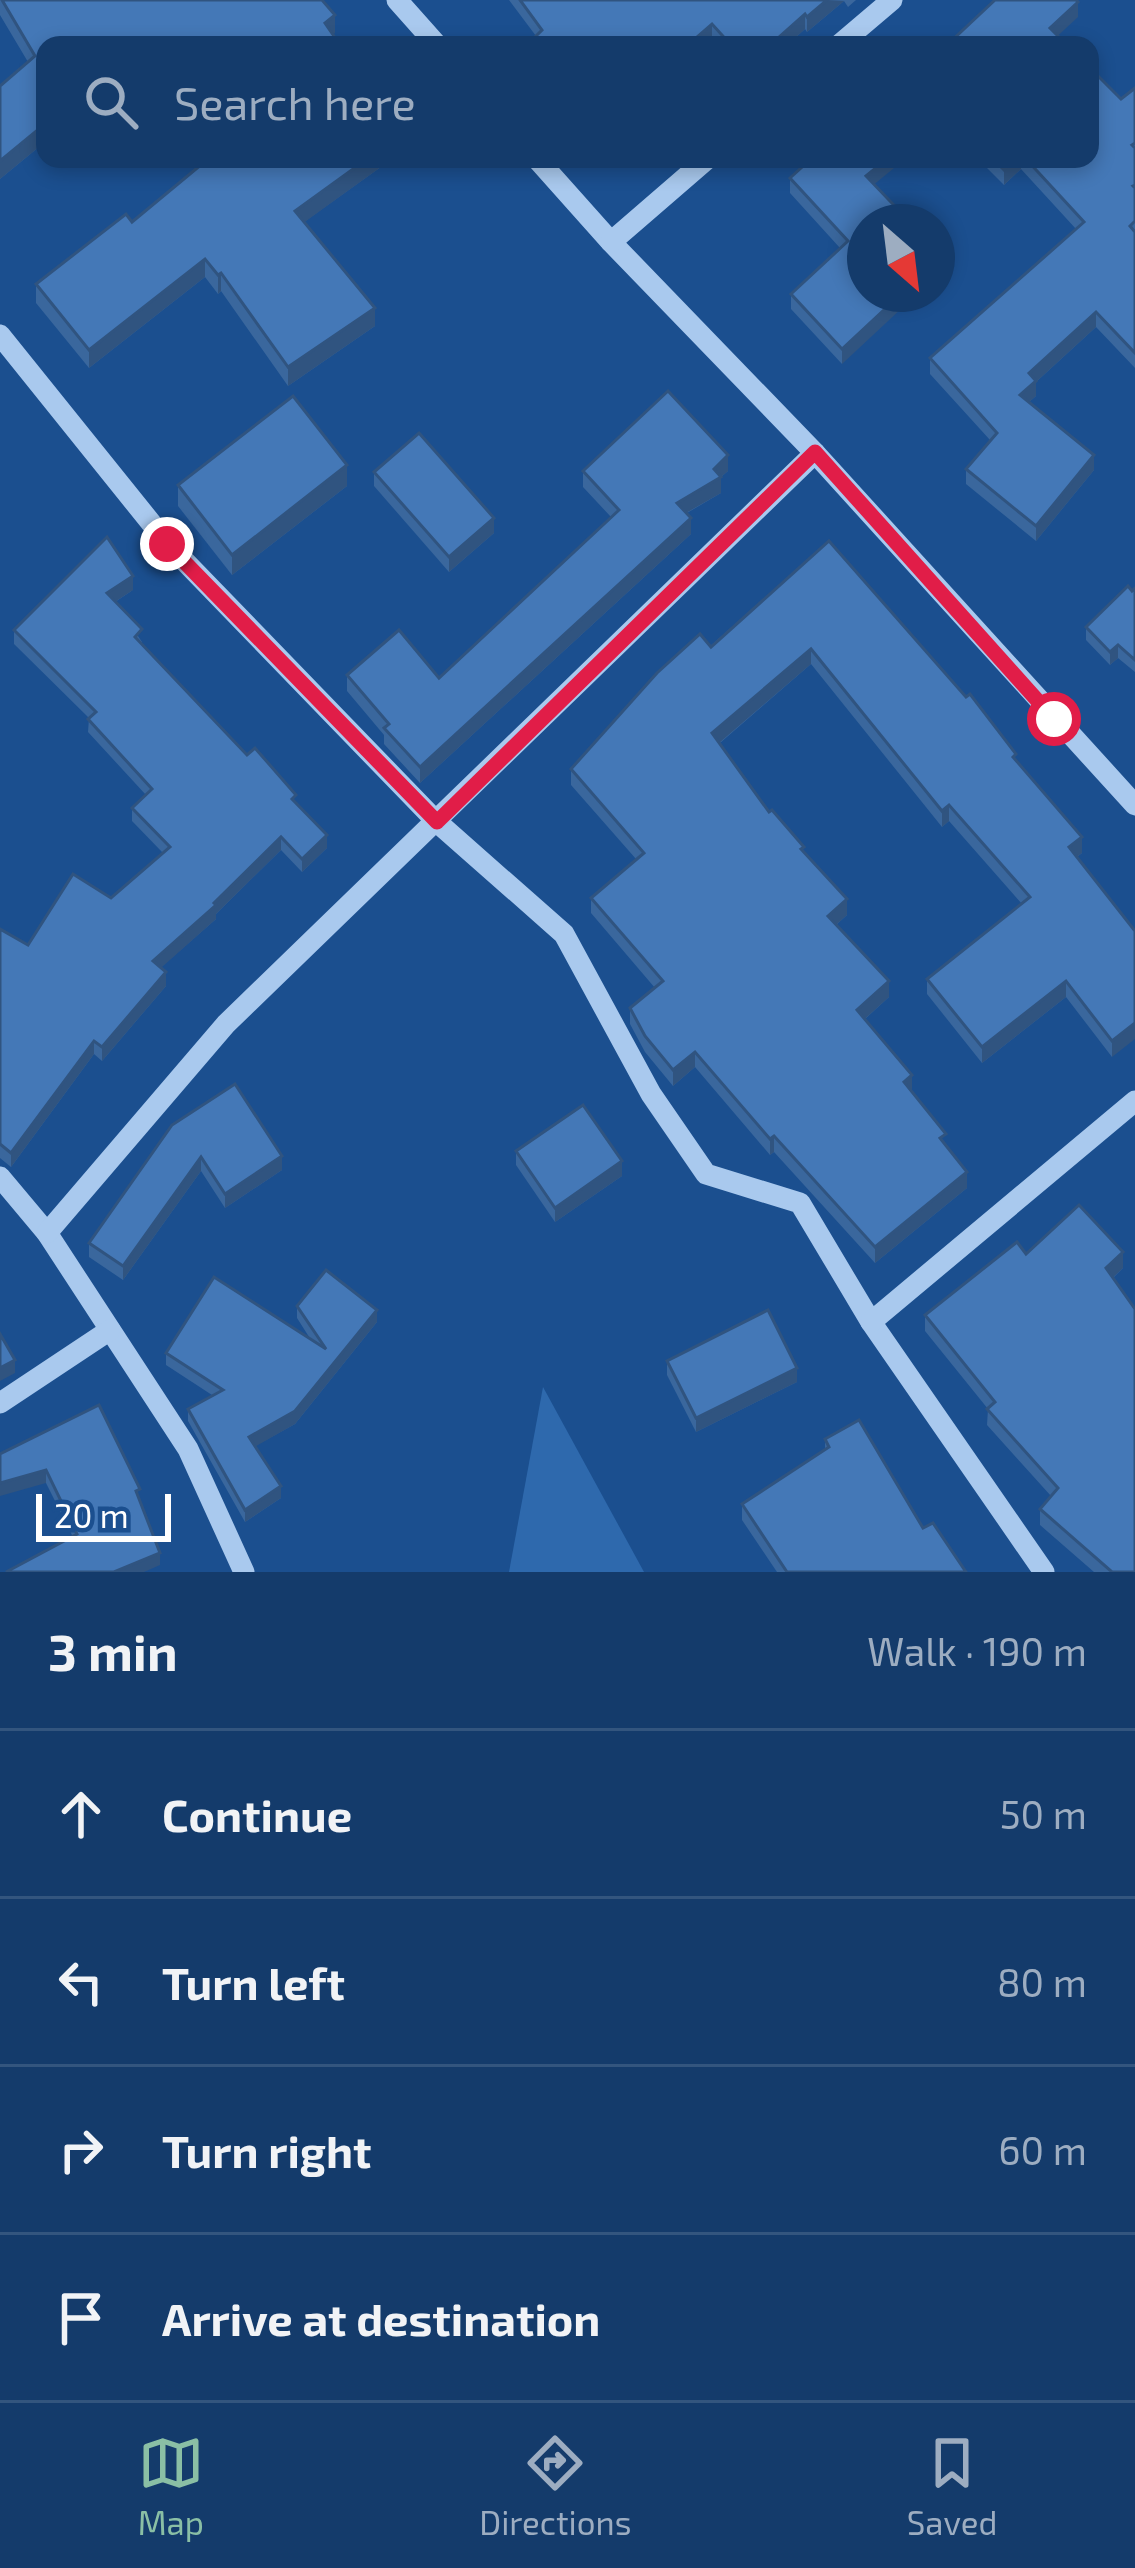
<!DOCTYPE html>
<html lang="en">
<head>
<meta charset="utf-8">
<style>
	body { margin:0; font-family:"Exo 2",sans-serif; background:#1d4271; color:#f1f3f6 }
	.compass { position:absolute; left:847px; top:204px; width:108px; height:108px; border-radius:50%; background:#143b6b; box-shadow:0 6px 18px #0003; rotate:152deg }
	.scale { position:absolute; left:36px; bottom:30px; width:135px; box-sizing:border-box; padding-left:12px; border:6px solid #fff; border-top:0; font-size:33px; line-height:42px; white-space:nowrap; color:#fff; -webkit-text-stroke:9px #1b4f8f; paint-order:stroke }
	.stop { position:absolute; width:36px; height:36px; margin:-27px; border:9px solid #e11d48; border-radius:50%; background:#fff }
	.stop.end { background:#e11d48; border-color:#fff; box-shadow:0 3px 12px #0008 }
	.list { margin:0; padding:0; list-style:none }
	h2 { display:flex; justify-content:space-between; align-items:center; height:156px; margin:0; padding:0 48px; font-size:51px }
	h2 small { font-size:39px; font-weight:400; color:#9dadc1 }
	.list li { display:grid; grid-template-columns:78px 1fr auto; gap:36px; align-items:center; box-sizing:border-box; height:168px; padding:0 48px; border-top:3px solid #33557e }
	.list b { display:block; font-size:45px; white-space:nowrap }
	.list em { font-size:39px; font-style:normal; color:#9dadc1 }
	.icon { flex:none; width:66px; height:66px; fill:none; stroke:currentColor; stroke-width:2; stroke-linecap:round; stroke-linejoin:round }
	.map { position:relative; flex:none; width:1135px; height:1572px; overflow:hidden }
	.search { position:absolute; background:#143b6b; box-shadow:0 6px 18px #0003; left:36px; right:36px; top:36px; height:132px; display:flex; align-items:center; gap:30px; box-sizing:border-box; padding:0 42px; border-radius:24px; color:#9dadc1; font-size:45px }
	.sheet { height:828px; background:#143b6b }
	nav { display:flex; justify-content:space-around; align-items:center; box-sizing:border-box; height:168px; border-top:3px solid #33557e; background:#143b6b; font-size:33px; color:#9dadc1 }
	nav a { display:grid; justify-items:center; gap:6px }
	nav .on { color:#8abfa5 }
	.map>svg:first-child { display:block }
</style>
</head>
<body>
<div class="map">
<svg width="1135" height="1572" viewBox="0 0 1135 1572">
	<rect width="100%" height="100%" fill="#1b4f8f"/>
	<path fill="#2e69ad" d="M543 1387 644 1572H509Z"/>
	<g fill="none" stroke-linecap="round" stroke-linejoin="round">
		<g stroke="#a9c9ee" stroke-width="21">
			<path d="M397 0 437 45"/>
			<path d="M839 45 892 0"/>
			<path d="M537 159 611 242 815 453 1135 805"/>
			<path d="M611 242 707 159"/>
			<path d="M0 335 168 544 437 822 564 934 651 1094 706 1174 800 1203 871 1322 1044 1572"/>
			<path d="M0 1177 47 1233 188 1449 244 1572"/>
			<path d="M47 1233 226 1024 815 453"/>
			<path d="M871 1322 1135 1101"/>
			<path d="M0 1403 110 1330"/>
		</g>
	</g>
	<g fill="#3a679d">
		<path d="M0 0H322L335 33 45 45V142L0 179V86L28 62 0 15Z"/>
		<path d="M509 0H856L848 7 844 1 807 32 805 29 787 45H718L712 39 705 45H534L536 36Z"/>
		<path d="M1135 88V368L1096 327 1036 382V396L1029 402 1094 470 1036 541 966 484V469L990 440 930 374V358L1076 229 1021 169 1004 185 978 159H1090L1121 99Z"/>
		<path d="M392 159 304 222 375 326 288 386 221 291 218 294 205 277 89 368 36 303V284L132 222Z"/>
		<path d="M790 178 874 184 842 364 791 309V294L840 248 790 193Z"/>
		<path d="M583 471H728L721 477V493L687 513 691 534 420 783 384 744V735L347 691V675L439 678 611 517 583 487Z"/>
		<path d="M374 472 494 533 449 572 374 486Z"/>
		<path d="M178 485 347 486 232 575 178 506Z"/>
		<path d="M829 541 1016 760 1082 853 1077 857 1135 931 1112 1057 1066 997 982 1063 927 994V979L1022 904 949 821 942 827 811 664 720 743 769 812 804 853 847 915 836 925 889 997 865 1019 946 1146 967 1188 875 1263 774 1152 770 1155 695 1067 673 1086 645 1052 630 1024V1008L655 988 591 913V898L636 859 571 785V769Z"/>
		<path d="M1135 588V672L1118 658 1110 665 1086 640V627Z"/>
		<path d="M133 590 115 602 142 642 141 644 247 755 296 803 327 848 302 872 281 850 216 914V919L160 968 166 986 102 1061 94 1054 11 1167 0 1158V929L28 945 111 898 163 853 132 821V808L146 795 88 732 89 718 14 644V630Z"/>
		<path d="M172 1125 282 1170 225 1208 201 1171 123 1280 89 1257V1243Z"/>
		<path d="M516 1151 622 1176 555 1222 516 1165Z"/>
		<path d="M1026 1254 1123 1268 1113 1278 1135 1572H1094L1040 1525V1509L1051 1496 987 1425 988 1409 925 1331V1315Z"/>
		<path d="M297 1306 377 1322 295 1424 255 1446 281 1498 245 1522 188 1421V1409L212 1395 166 1365V1353L311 1340 297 1318Z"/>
		<path d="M667 1361 797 1382 696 1432 667 1375Z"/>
		<path d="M825 1439 923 1528 966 1572H777L742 1520V1504L825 1450Z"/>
		<path d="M0 1454 140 1502 160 1565 73 1537 46 1483Z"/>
	</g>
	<g fill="#305480">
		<path d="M827 0 844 1 807 32V17Z"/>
		<path d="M1078 2V17L1050 43V28Z"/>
		<path d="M805 14V29L787 45H770Z"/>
		<path d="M335 15V33L325 42V23Z"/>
		<path d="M712 24V39L705 45H688Z"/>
		<path d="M45 124V142L0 179V161Z"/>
		<path d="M367 159H392L295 229V211Z"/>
		<path d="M887 159H905L866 191V176Z"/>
		<path d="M1015 159H1021V169L1004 185V170Z"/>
		<path d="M942 256V271L937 276V260Z"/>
		<path d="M205 259V277L89 368V350Z"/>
		<path d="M221 273V291L218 294V275Z"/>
		<path d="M901 294H917L842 364V349Z"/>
		<path d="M375 308V326L288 386V367Z"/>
		<path d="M1096 312V327L1036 382V396L1020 410V395L1029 373Z"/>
		<path d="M728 455V471L721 477V493L677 518V503Z"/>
		<path d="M1094 455V470L1036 541V526Z"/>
		<path d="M347 465V486L232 575V555Z"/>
		<path d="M494 518V533L449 572V557Z"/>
		<path d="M691 518V534L420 783V767Z"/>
		<path d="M133 576V590L107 607V593Z"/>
		<path d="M1118 645V658L1110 665V652Z"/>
		<path d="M811 649V664L712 749V733Z"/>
		<path d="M949 805V821L942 827V811Z"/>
		<path d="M327 835V848L302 872V859Z"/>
		<path d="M281 837V850L216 914V919L153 975V961Z"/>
		<path d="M1082 837V853L1069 863V847Z"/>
		<path d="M847 899V915L828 932V916Z"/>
		<path d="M166 972V986L102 1061V1047Z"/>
		<path d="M889 981V997L857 1026V1010Z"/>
		<path d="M1066 981V997L982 1063V1047Z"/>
		<path d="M1135 1023V1039L1112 1057V1041Z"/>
		<path d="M94 1041V1054L11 1167V1153Z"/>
		<path d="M695 1052V1067L673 1086V1070Z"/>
		<path d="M912 1075V1090L904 1082Z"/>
		<path d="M774 1136V1152L770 1155V1139Z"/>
		<path d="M282 1156V1170L225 1208V1194Z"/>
		<path d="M201 1157V1171L123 1280V1266Z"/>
		<path d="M622 1161V1176L555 1222V1208Z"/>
		<path d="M967 1172V1188L875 1263V1247Z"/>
		<path d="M1123 1252V1268L1106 1284V1268Z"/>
		<path d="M377 1310V1322L295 1424 249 1450V1437Z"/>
		<path d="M15 1360V1373L0 1381V1368Z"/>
		<path d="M797 1368V1382L696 1432V1418Z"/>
		<path d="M46 1470V1483L0 1496V1483Z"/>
		<path d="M281 1486V1498L245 1522V1510Z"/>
		<path d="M160 1553V1565L144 1572H114Z"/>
	</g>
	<g fill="#4478b7" stroke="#305480" stroke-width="3">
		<path d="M2 0H322L335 15 325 23 340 45H45V124L0 161V86L35 56Z"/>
		<path d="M520 0H827L807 17 805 14 770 45H731L712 24 688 45H542L534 38 542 30Z"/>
		<path d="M995 0H1076L1078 2 1050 28 1067 45H947Z"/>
		<path d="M1090 68 1121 99 1135 88V143L1132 145 1135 148V185L1133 186 1135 188V221L1130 226 1135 232V353L1096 312 1029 373 1036 381 1020 395 1094 455 1036 526 966 469 997 433 930 358 1084 222 1026 159H1090Z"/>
		<path d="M208 159H367L295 211 375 308 288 367 221 273 218 275 205 259 89 350 36 284 126 214 132 222Z"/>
		<path d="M811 159H887L866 176 910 222H865V294H901L842 349 791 294 848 241 790 178Z"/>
		<path d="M993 159H1015L1004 170Z"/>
		<path d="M668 391 728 455 714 469 721 477 677 503 691 518 420 767 384 728 389 724 347 675 399 630 439 678 619 510 583 471Z"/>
		<path d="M293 396 347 465 232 555 178 485Z"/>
		<path d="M419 433 494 518 449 557 374 472Z"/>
		<path d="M107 537 133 576 107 593 142 629 135 637 247 755 255 748 296 795 292 799 327 835 302 859 281 837 214 903 216 905 153 961 166 972 102 1047 94 1041 11 1153 0 1144V929L28 945 73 874 111 898 170 847 132 808 152 789 88 719 96 712 14 630Z"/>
		<path d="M829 541 966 697 970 694 1016 754 1013 757 1082 837 1069 847 1135 931V1023L1112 1041 1066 981 982 1047 927 979 1030 897 949 805 942 811 811 649 712 733 769 812 772 810 804 847 801 849 847 899 828 916 889 981 857 1010 912 1075 904 1082 946 1134 940 1138 967 1172 875 1247 774 1136 770 1139 695 1052 673 1070 645 1036 630 1008 663 981 591 898 644 853 571 769 657 673 700 634 711 647Z"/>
		<path d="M1128 586 1132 591 1135 588V660L1118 645 1110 652 1086 627Z"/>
		<path d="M235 1084 282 1156 225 1194 201 1157 123 1266 89 1243 172 1125Z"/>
		<path d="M583 1105 622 1161 555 1208 516 1151Z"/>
		<path d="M1079 1205 1123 1252 1106 1268 1135 1309V1572H1112L1040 1509 1058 1488 987 1409 995 1402 925 1315 1017 1242 1026 1254Z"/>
		<path d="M326 1270 377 1310 295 1411 249 1437 281 1486 245 1510 188 1409 223 1390 166 1353 214 1277 326 1349 297 1306Z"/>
		<path d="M768 1310 797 1368 696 1418 667 1361Z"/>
		<path d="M0 1334 15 1360 0 1368Z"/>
		<path d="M99 1405 140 1489 136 1491 160 1553 114 1572H6L77 1534 46 1470 0 1483V1454Z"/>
		<path d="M859 1420 923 1528 933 1523 966 1572H787L742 1504 829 1447 825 1439Z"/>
	</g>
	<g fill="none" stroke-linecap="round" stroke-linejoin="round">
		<path stroke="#e11d48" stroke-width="15" d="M167 544 437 822 815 452 1054 719"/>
	</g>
</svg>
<svg class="compass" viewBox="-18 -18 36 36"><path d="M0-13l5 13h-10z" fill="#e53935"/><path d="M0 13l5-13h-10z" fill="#9dadc1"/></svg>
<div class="scale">20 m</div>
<div class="stop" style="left:1054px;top:719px"></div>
<div class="stop end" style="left:167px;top:544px"></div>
<div class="search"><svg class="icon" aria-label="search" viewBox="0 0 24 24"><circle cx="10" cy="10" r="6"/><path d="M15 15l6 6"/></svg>Search here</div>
</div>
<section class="sheet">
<h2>3 min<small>Walk · 190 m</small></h2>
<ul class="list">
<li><svg class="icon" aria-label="ahead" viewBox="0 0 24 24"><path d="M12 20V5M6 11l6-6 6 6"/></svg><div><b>Continue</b></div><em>50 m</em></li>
<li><svg class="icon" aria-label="left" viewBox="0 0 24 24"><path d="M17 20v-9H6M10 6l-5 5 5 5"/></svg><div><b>Turn left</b></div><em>80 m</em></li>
<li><svg class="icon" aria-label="right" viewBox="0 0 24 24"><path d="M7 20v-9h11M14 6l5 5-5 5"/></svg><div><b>Turn right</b></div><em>60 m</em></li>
<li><svg class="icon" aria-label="arrive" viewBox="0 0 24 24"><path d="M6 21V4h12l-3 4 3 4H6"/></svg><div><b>Arrive at destination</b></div></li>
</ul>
</section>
<nav>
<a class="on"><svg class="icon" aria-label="map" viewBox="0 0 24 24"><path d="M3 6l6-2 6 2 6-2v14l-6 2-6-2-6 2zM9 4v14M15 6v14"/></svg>Map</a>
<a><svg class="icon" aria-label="directions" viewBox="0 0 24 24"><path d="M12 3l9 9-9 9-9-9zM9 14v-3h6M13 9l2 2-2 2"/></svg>Directions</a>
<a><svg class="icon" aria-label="saved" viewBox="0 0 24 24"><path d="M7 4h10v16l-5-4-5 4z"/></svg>Saved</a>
</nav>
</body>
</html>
